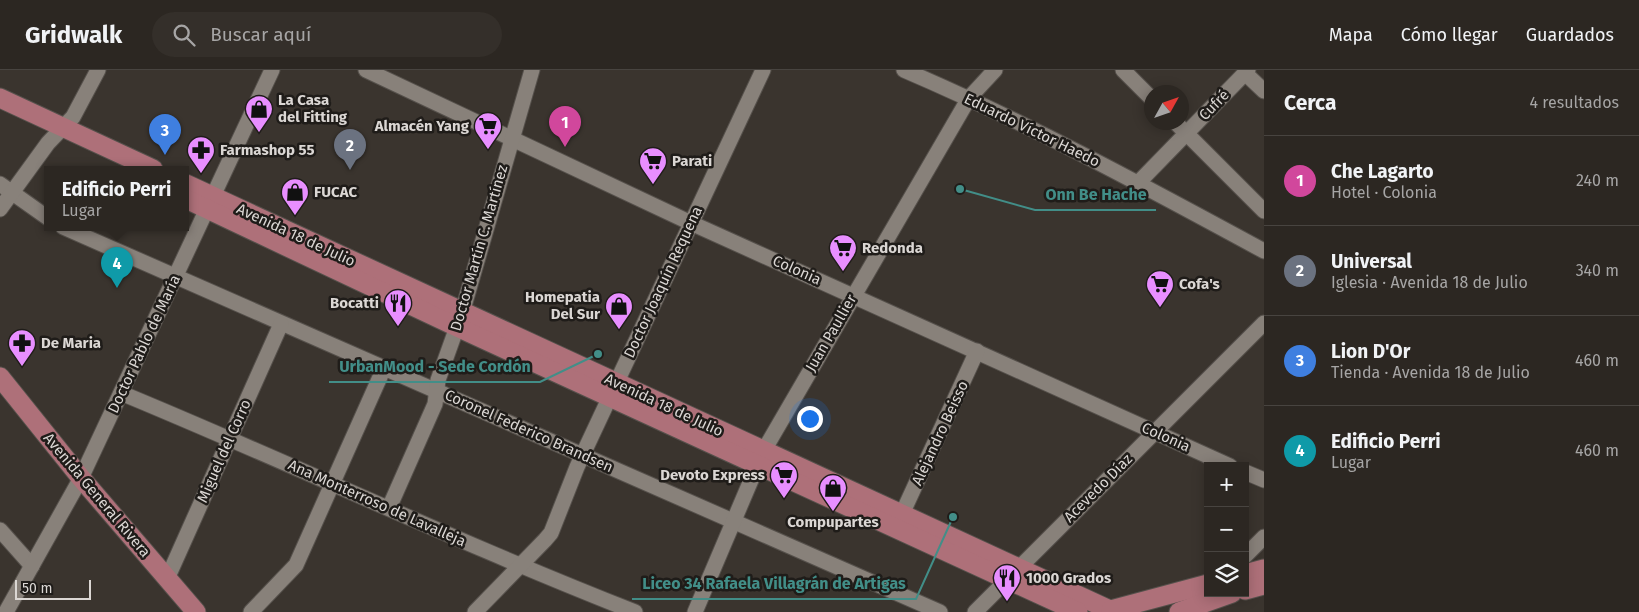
<!DOCTYPE html>
<html lang="es">
<head>
<meta charset="utf-8">
<style>
	body { margin:0; font-family:"Fira Sans",sans-serif; background:#342f2a; color:#f1f3f6 }
	.controls { position:absolute; right:15px; bottom:15px; display:grid; overflow:hidden; border-radius:0px; box-shadow:0 2px 12px #0003 }
	.controls button { width:45px; height:45px; display:grid; place-items:center; padding:0; border:0; border-bottom:1px solid #484440; background:#2c2722; color:#f1f3f6; font:25px sans-serif }
	.compass { position:absolute; left:1144px; top:15px; width:45px; height:45px; border-radius:50%; background:#2c2722; box-shadow:0 2px 12px #0003; rotate:50deg }
	.scale { position:absolute; left:15px; bottom:12px; width:76px; box-sizing:border-box; padding-left:5px; border:2px solid #dbd7d4; border-top:0; font-size:14px; line-height:18px; white-space:nowrap; color:#dbd7d4; -webkit-text-stroke:4px #1f1c19; paint-order:stroke }
	.you { position:absolute; left:809px; top:348px; width:18px; height:18px; margin:-12px; border:4px solid #fff; border-radius:50%; background:#1a73e8; box-shadow:0 0 0 8px #1a73e833 }
	.badge { display:grid; place-items:center; width:32px; height:32px; border-radius:50%; background:#e88eff; color:#fff; font-size:16px; font-weight:700 }
	.pin { position:absolute; translate:-50% -41px; filter:drop-shadow(0 1px 2px #0008) }
	.pin::after { content:''; position:absolute; top:26px; width:18px; height:15px; background:inherit; clip-path:polygon(0 0,100% 0,50% 100%) }
	.popup { position:absolute; left:44px; top:96px; width:145px; height:65px; box-sizing:border-box; display:grid; place-content:center; border-radius:0px; background:#2c2722; filter:drop-shadow(0 1px 4px #0005); font-size:16px; white-space:nowrap; color:#a6a5a5 }
	.popup b { font-size:19px; color:#f1f3f6 }
	.popup::after { content:''; position:absolute; left:50%; top:100%; margin-left:-10px; border:10px solid transparent; border-top-color:#2c2722 }
	.list { margin:0; padding:0; list-style:none }
	h2 { display:flex; justify-content:space-between; align-items:center; height:65px; margin:0; padding:0 20px; font-size:21px }
	h2 small { font-size:16px; font-weight:400; color:#a6a5a5 }
	.list li { display:grid; grid-template-columns:32px 1fr auto; gap:15px; align-items:center; box-sizing:border-box; height:90px; padding:0 20px; border-top:1px solid #484440 }
	.list b { display:block; font-size:19px; white-space:nowrap }
	.list p { margin:0; font-size:16px; white-space:nowrap; color:#a6a5a5 }
	.list em { font-size:16px; font-style:normal; color:#a6a5a5 }
	.icon { flex:none; width:28px; height:28px; fill:none; stroke:currentColor; stroke-width:2; stroke-linecap:round; stroke-linejoin:round }
	.map { position:relative; flex:none; width:1264px; height:542px; overflow:hidden }
	header { display:flex; align-items:center; gap:30px; box-sizing:border-box; height:70px; padding:0 25px; background:#2c2722; border-bottom:1px solid #484440 }
	header strong { font-size:24px }
	nav { display:flex; gap:28px; margin-inline-start:auto; font-size:18px }
	.search { width:350px; height:45px; background:#342f2a; display:flex; align-items:center; gap:12px; box-sizing:border-box; padding:0 18px; border-radius:28px; color:#a6a5a5; font-size:19px }
	main { display:flex }
	aside { flex:1; background:#2c2722 }
	.map>svg:first-child { display:block }
</style>
</head>
<body>
<header>
<strong>Gridwalk</strong>
<div class="search"><svg class="icon" aria-label="search" viewBox="0 0 24 24"><circle cx="10" cy="10" r="6"/><path d="M15 15l6 6"/></svg>Buscar aquí</div>
<nav><a>Mapa</a><a>Cómo llegar</a><a>Guardados</a></nav>
</header>
<main>
<div class="map">
<svg width="1264" height="542" viewBox="0 0 1264 542">
	<rect width="100%" height="100%" fill="#3a342e"/>
	<g fill="none" stroke-linecap="round" stroke-linejoin="round">
		<g stroke="#55504b" stroke-width="17">
			<g id="minor">
				<path d="M366 0 691 153 1230 396"/>
				<path d="M904 0C1028 53 1146 117 1264 181"/>
				<path d="M1123 0 1152 29"/>
				<path d="M1245 3 1264 21"/>
				<path d="M1175 52 1264 141"/>
				<path d="M1138 113 1248 0"/>
				<path d="M0 114 48 148"/>
				<path d="M0 139 48 73 73 47 98 0"/>
				<path d="M63 157 940 542"/>
				<path d="M121 323C293 394 461 474 635 542"/>
				<path d="M1245 402 1264 410"/>
				<path d="M389 438 435 334 438 310 462 243 532 0"/>
				<path d="M902 444 977 281"/>
				<path d="M0 460 32 496"/>
				<path d="M1245 486 1264 467"/>
				<path d="M167 509 281 254"/>
				<path d="M6 542 81 408 272 0"/>
				<path d="M251 542 296 495 384 298"/>
				<path d="M475 542 545 470 551 463 577 397 763 0"/>
				<path d="M695 542 763 382 969 28 995 0"/>
				<path d="M975 542 1264 253"/>
			</g>
		</g>
		<g stroke="#55504b" stroke-width="21">
			<g id="major">
				<path d="M0 28 153 99"/>
				<path d="M186 114 1114 542"/>
				<path d="M186 129 457 257 1078 542"/>
				<path d="M0 307 81 408 196 542"/>
				<path d="M1245 504 1264 499"/>
				<path d="M1245 520 1264 515"/>
				<path d="M1111 540 1208 514"/>
				<path d="M1179 542 1232 523"/>
			</g>
		</g>
		<use href="#minor" stroke="#88817a" stroke-width="15"/>
		<use href="#major" stroke="#ae7079" stroke-width="19"/>
	</g>
	<defs>
		<g id="shop-pin" transform="scale(1.4375)"><path d="M0 17L-7.5 6A9.5 9.5 0 1 1 7.5 6Z" fill="#e88eff" stroke="#1f1c19"/><path d="M-5-2.5h2.3a2.7 3.5 0 0 1 5.4 0H5L5.5 6h-11ZM-1.5-2.5h3a1.5 2.3 0 0 0-3 0Z" fill="#111"/></g>
		<g id="supermarket-pin" transform="scale(1.4375)"><path d="M0 17L-7.5 6A9.5 9.5 0 1 1 7.5 6Z" fill="#e88eff" stroke="#1f1c19"/><path d="M-6-5.5h2.5l.6 2H6L4.5 2H-2.5L-4.4-4H-6ZM-1.5 3.2a1.3 1.3 0 1 0 .1 0ZM3 3.2a1.3 1.3 0 1 0 .1 0Z" fill="#111"/></g>
		<g id="pharmacy-pin" transform="scale(1.4375)"><path d="M0 17L-7.5 6A9.5 9.5 0 1 1 7.5 6Z" fill="#e88eff" stroke="#1f1c19"/><path d="M-2-6h4v4h4v4h-4v4h-4v-4h-4v-4h4Z" fill="#111"/></g>
		<g id="restaurant-pin" transform="scale(1.4375)"><path d="M0 17L-7.5 6A9.5 9.5 0 1 1 7.5 6Z" fill="#e88eff" stroke="#1f1c19"/><path d="M-5-6h1v4h1v-4h1v4h1v-4h1v5L-1.5 .5V6h-2V.5L-5-1ZM5-6V6H3V1.5H1.5Q1.5-4 5-6Z" fill="#111"/></g>
	</defs>
	<g fill-rule="evenodd">
		<use href="#shop-pin" x="259" y="39"/>
		<use href="#supermarket-pin" x="488" y="56"/>
		<use href="#pharmacy-pin" x="201" y="80"/>
		<use href="#supermarket-pin" x="653" y="91"/>
		<use href="#shop-pin" x="295" y="122"/>
		<use href="#supermarket-pin" x="843" y="178"/>
		<use href="#supermarket-pin" x="1160" y="214"/>
		<use href="#restaurant-pin" x="398" y="233"/>
		<use href="#shop-pin" x="619" y="236"/>
		<use href="#pharmacy-pin" x="22" y="273"/>
		<use href="#supermarket-pin" x="784" y="405"/>
		<use href="#shop-pin" x="833" y="418"/>
		<use href="#restaurant-pin" x="1007" y="508"/>
	</g>
	<g text-anchor="middle" stroke-width="5" stroke-linejoin="round" paint-order="stroke">
		<g font-size="15" font-weight="bold" fill="#dbd7d4" stroke="#1f1c19" text-anchor="start">
			<text x="278" y="35">La Casa<tspan x="278" dy="17">del Fitting</tspan></text>
			<text x="469" y="61" text-anchor="end">Almacén Yang</text>
			<text x="220" y="85">Farmashop 55</text>
			<text x="672" y="96">Parati</text>
			<text x="314" y="127">FUCAC</text>
			<text x="862" y="183">Redonda</text>
			<text x="1179" y="219">Cofa's</text>
			<text x="600" y="232" text-anchor="end">Homepatia<tspan x="600" dy="17">Del Sur</tspan></text>
			<text x="379" y="238" text-anchor="end">Bocatti</text>
			<text x="41" y="278">De Maria</text>
			<text x="765" y="410" text-anchor="end">Devoto Express</text>
			<text x="833" y="457" text-anchor="middle">Compupartes</text>
			<text x="1026" y="513">1000 Grados</text>
		</g>
		<g font-size="15" fill="#dbd7d4" stroke="#1f1c19">
			<text transform="translate(1214 35) rotate(-46)" y="5">Cufré</text>
			<text transform="translate(1032 60) rotate(26)" y="5">Eduardo Víctor Haedo</text>
			<text transform="translate(296 165) rotate(25)" y="5">Avenida 18 de Julio</text>
			<text transform="translate(479 178) rotate(-74)" y="5">Doctor Martín C. Martínez</text>
			<text transform="translate(797 200) rotate(24)" y="5">Colonia</text>
			<text transform="translate(663 212) rotate(-65)" y="5">Doctor Joaquín Requena</text>
			<text transform="translate(831 263) rotate(-60)" y="5">Juan Paullier</text>
			<text transform="translate(144 274) rotate(-65)" y="5">Doctor Pablo de María</text>
			<text transform="translate(664 335) rotate(25)" y="5">Avenida 18 de Julio</text>
			<text transform="translate(529 361) rotate(24)" y="5">Coronel Federico Brandsen</text>
			<text transform="translate(940 363) rotate(-65)" y="5">Alejandro Beisso</text>
			<text transform="translate(1166 367) rotate(24)" y="5">Colonia</text>
			<text transform="translate(224 381) rotate(-66)" y="5">Miguel del Corro</text>
			<text transform="translate(1098 418) rotate(-45)" y="5">Acevedo Díaz</text>
			<text transform="translate(97 425) rotate(50)" y="5">Avenida General Rivera</text>
			<text transform="translate(377 433) rotate(24)" y="5">Ana Monterroso de Lavalleja</text>
		</g>
	</g>
	<path fill="none" stroke="#428e88" stroke-width="2" d="M960 119L1035 140H1156M598 284L540 312H329M953 447L916 529H632"/>
	<g fill="#428e88" stroke="#1f1c19" stroke-width="2">
		<circle cx="960" cy="119" r="5"/>
		<circle cx="598" cy="284" r="5"/>
		<circle cx="953" cy="447" r="5"/>
	</g>
	<g font-size="16" text-anchor="middle" font-weight="bold" fill="#428e88" stroke="#1f1c19" stroke-width="5" stroke-linejoin="round" paint-order="stroke">
		<text x="1096" y="130">Onn Be Hache</text>
		<text x="435" y="302">UrbanMood - Sede Cordón</text>
		<text x="774" y="519">Liceo 34 Rafaela Villagrán de Artigas</text>
	</g>
</svg>
<div class="controls">
<button>+</button>
<button>−</button>
<button><svg class="icon" aria-label="layers" viewBox="0 0 24 24"><path d="M12 4l9 5-9 5-9-5zM3 14l9 5 9-5"/></svg></button>
</div>
<svg class="compass" viewBox="-18 -18 36 36"><path d="M0-13l5 13h-10z" fill="#e53935"/><path d="M0 13l5-13h-10z" fill="#a6a5a5"/></svg>
<div class="scale">50 m</div>
<div class="you"></div>
<div class="pin badge" style="left:565px;top:77px;background:#d1479c">1</div>
<div class="pin badge" style="left:350px;top:100px;background:#6b7280">2</div>
<div class="pin badge" style="left:165px;top:85px;background:#3f7fe0">3</div>
<div class="pin badge" style="left:117px;top:218px;background:#0f9aa8">4</div>
<div class="popup"><b>Edificio Perri</b>Lugar</div>
</div>
<aside>
<h2>Cerca<small>4 resultados</small></h2>
<ul class="list">
<li><span class="badge" style="background:#d1479c">1</span><div><b>Che Lagarto</b><p>Hotel · Colonia</p></div><em>240 m</em></li>
<li><span class="badge" style="background:#6b7280">2</span><div><b>Universal</b><p>Iglesia · Avenida 18 de Julio</p></div><em>340 m</em></li>
<li><span class="badge" style="background:#3f7fe0">3</span><div><b>Lion D'Or</b><p>Tienda · Avenida 18 de Julio</p></div><em>460 m</em></li>
<li><span class="badge" style="background:#0f9aa8">4</span><div><b>Edificio Perri</b><p>Lugar</p></div><em>460 m</em></li>
</ul>
</aside>
</main>
</body>
</html>
